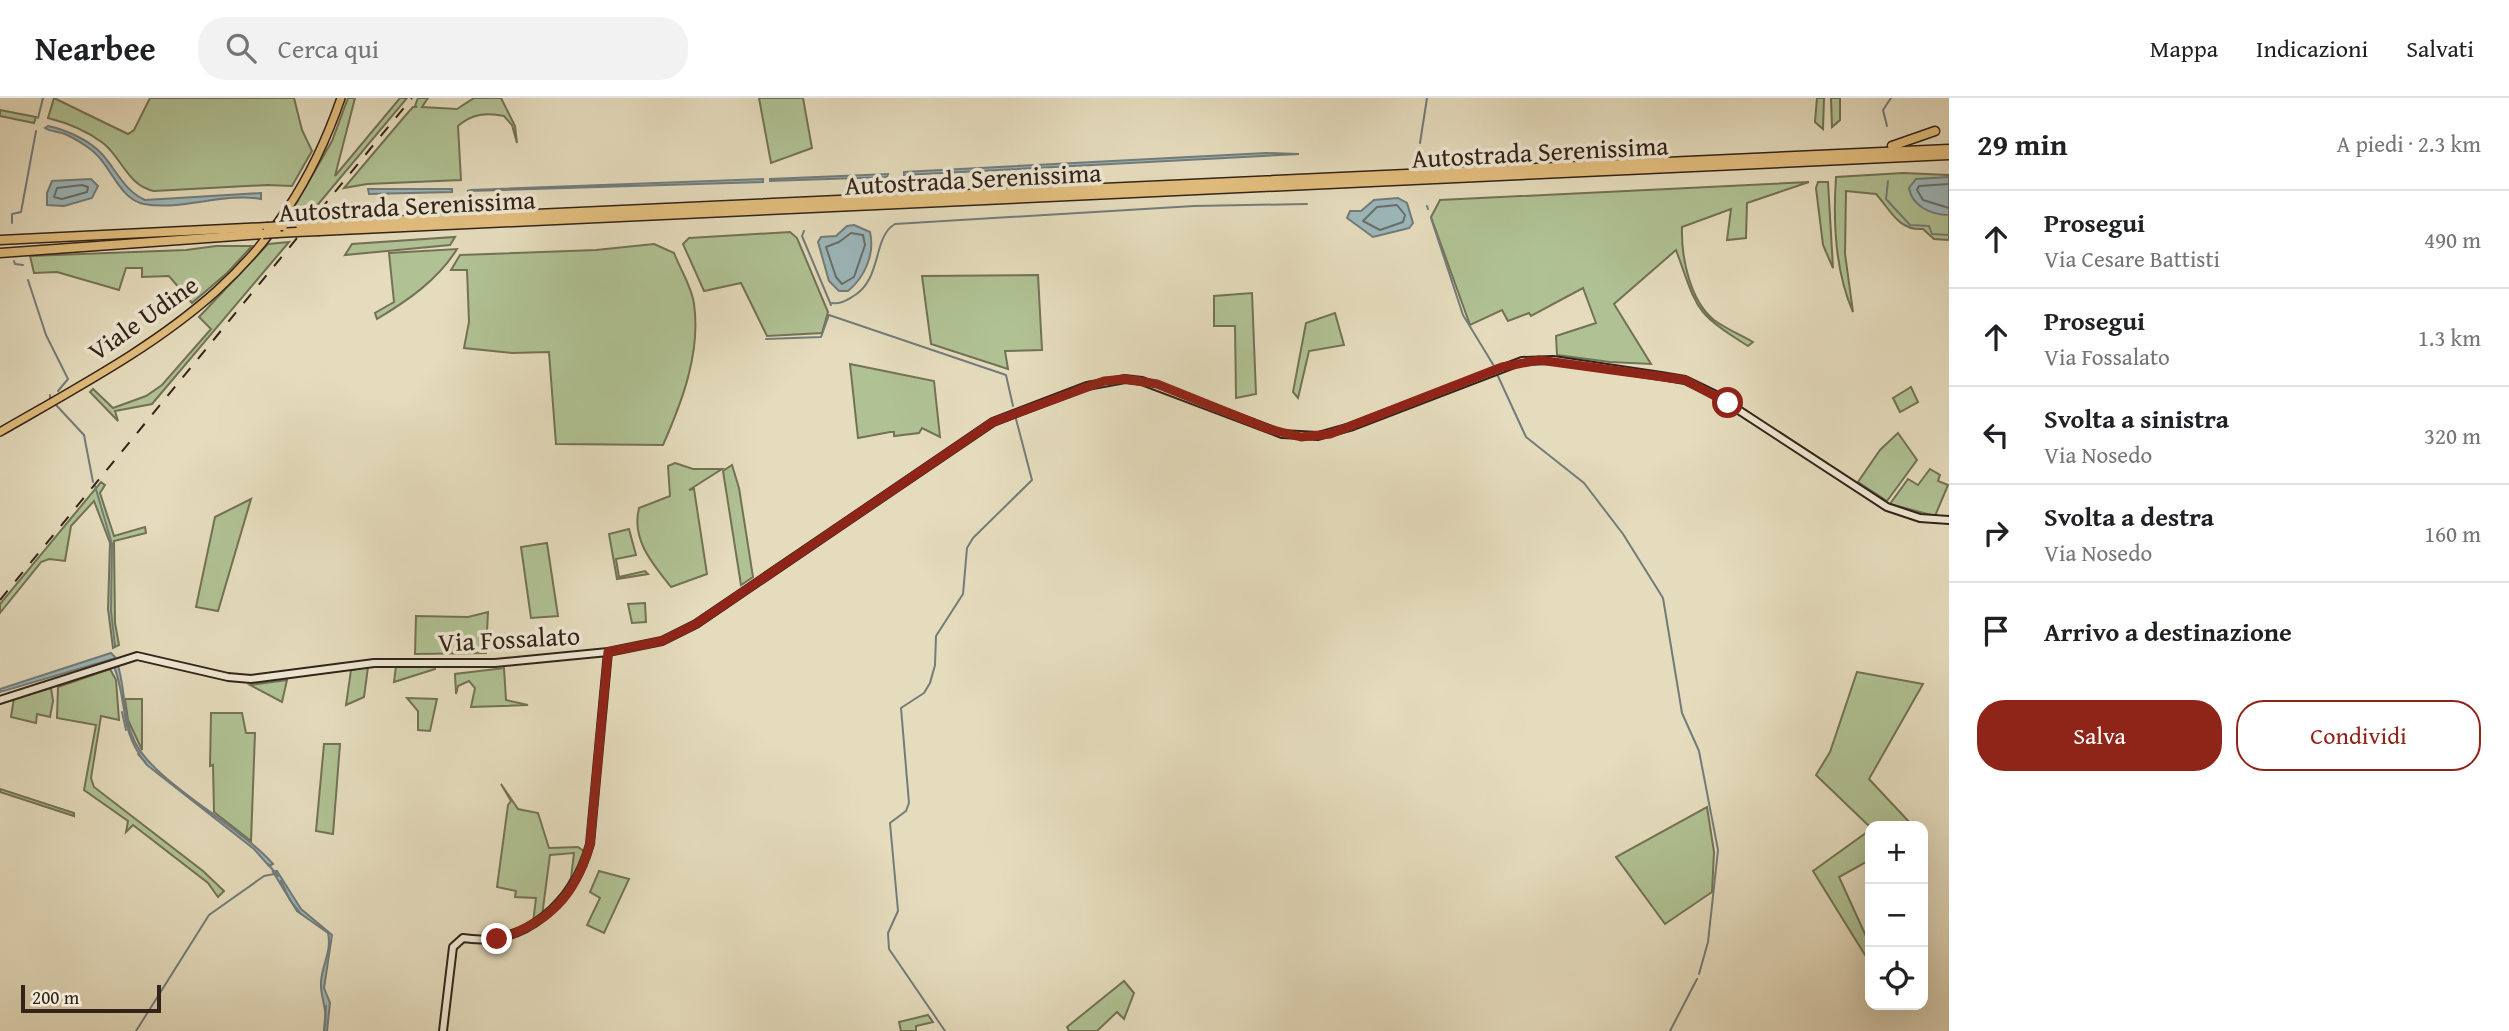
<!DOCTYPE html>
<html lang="it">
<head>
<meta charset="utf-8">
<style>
	body { margin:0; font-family:"Gentium Book Plus",serif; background:#f2f2f2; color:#202124 }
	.controls { position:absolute; right:21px; bottom:21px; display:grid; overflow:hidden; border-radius:14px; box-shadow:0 7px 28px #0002 }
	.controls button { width:63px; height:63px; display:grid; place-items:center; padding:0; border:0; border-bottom:2px solid #e0e0e0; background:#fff; color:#202124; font:35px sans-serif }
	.scale { position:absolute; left:21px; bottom:18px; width:140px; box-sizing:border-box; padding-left:7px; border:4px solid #332319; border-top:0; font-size:19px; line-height:24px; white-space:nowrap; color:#332319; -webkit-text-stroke:5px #eee8d4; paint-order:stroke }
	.stop { position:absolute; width:21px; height:21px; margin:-16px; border:5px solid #8f2418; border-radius:50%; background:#fff }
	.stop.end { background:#8f2418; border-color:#fff; box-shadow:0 2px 7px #0008 }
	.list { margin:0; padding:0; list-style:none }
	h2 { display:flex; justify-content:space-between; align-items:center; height:91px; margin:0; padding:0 28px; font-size:30px }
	h2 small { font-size:23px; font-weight:400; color:#757577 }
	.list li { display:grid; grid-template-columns:46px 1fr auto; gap:21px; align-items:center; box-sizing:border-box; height:98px; padding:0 28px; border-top:2px solid #e0e0e0 }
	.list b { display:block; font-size:26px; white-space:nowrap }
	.list p { margin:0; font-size:23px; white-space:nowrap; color:#757577 }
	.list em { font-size:23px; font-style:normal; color:#757577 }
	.actions { display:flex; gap:14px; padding:21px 28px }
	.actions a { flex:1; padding:16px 0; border:2px solid #8f2418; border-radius:28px; text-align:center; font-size:24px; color:#8f2418 }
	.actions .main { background:#8f2418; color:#fff }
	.icon { flex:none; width:38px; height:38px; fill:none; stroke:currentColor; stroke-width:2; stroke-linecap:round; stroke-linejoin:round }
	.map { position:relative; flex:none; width:1949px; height:933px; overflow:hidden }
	header { display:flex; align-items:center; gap:42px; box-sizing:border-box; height:98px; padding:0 35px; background:#fff; border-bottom:2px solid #e0e0e0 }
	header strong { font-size:33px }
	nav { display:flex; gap:38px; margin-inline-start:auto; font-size:24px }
	.search { width:490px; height:63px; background:#f2f2f2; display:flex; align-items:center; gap:18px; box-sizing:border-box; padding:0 24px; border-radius:28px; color:#757577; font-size:26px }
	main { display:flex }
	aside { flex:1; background:#fff }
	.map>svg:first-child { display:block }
</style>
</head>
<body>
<header>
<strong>Nearbee</strong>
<div class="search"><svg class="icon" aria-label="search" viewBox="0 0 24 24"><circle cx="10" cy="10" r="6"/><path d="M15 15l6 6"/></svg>Cerca qui</div>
<nav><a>Mappa</a><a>Indicazioni</a><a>Salvati</a></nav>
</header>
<main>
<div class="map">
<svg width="1949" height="933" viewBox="0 0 1949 933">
	<rect width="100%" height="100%" fill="#e5dcbd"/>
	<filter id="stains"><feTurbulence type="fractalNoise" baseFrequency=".00286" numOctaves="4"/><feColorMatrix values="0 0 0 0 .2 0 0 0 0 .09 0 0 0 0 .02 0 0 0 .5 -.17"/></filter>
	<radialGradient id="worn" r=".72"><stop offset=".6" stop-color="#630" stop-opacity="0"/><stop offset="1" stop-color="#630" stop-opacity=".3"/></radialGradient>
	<g fill="#b0c294" stroke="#727256" stroke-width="2">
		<path d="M54 0 128 36 134 32 150 0H294L302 32 312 53 292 88 267 87 154 93C128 88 122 60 103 45 87 33 68 25 48 20Z"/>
		<path d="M348 0H355L335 78 400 0H407L310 116H290L332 43Z"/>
		<path d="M418 0H428L422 9 457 11 474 0H501L515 28 517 45 512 27 504 18C486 14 472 16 458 28L461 82 367 86 344 90 405 18 413 9H417L415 8Z"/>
		<path d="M759 0H803L812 50 771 65Z"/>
		<path d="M1817 0H1824L1823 31 1815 24Z"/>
		<path d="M1831 0H1840V22L1832 29Z"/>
		<path d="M0 12 36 19 34 25 0 18Z"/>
		<path d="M1903 75 1949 77V142L1934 141 1923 131C1898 133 1890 111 1876 96L1846 93 1845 156 1853 214C1835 173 1833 123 1836 79Z"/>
		<path d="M1809 84 1747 105 1746 140 1727 142 1731 111 1682 129C1681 159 1690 203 1714 222 1726 231 1741 237 1753 244L1748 248C1692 213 1698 211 1676 152L1614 206 1651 266 1610 264 1557 257 1556 238 1596 225 1583 190 1531 218 1529 215 1508 223 1502 212 1470 227 1431 119 1440 102Z"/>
		<path d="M1818 84H1828L1833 170 1823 147 1816 90Z"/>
		<path d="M790 134 797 140 828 214 822 235 767 238 741 185 704 193 683 146 689 140Z"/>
		<path d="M455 139 450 147 345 157 352 146Z"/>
		<path d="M289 144 152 306 115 313 118 323 90 294 93 291 113 310 146 298 162 287 211 231 199 219 268 146Z"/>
		<path d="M654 146 674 155C680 171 692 189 694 206 701 254 682 304 663 347L556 346 549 254 512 255 464 250 469 224 467 172H451L460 157 596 152Z"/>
		<path d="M216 148H252L227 175 192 205 169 178 142 179V170H126L119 192 57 174 34 175 30 158 186 152Z"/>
		<path d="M457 151C438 182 407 203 377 221L375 215 394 204 389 155Z"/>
		<path d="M1038 177 1042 252 1005 253 1008 271 931 246 922 178Z"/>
		<path d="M1252 195 1256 296 1236 300 1235 228H1214V198Z"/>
		<path d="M1335 215 1344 247 1309 253 1298 300 1293 294 1306 225Z"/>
		<path d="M850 266 934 283 940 339 922 330 919 335 894 338V334H890L858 340Z"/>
		<path d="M1911 289 1918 304 1900 314 1893 300Z"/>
		<path d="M1898 335 1917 362 1887 403 1858 384 1880 352Z"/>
		<path d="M675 365 693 371H722L689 392 694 391 707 476 671 489C653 466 631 442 639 410L670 398 668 368Z"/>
		<path d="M732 367 739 390 753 479 741 487 723 373Z"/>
		<path d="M1930 371 1940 377 1938 383 1948 387 1935 418 1890 406 1908 381 1918 387Z"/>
		<path d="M101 384 105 387 100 395 114 438 145 429 146 435 114 443 115 525 119 547 113 550 108 511 110 445 94 403 71 428 65 463 49 461 41 464 0 515V506Z"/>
		<path d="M251 401 218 513 196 509 215 419Z"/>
		<path d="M629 431 636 457 616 461 619 479 645 473 648 476 617 481 609 436Z"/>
		<path d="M547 445 558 518 531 520 521 449Z"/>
		<path d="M645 505 646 524 632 525 628 506Z"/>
		<path d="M488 514 486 555 415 556 416 518 468 519Z"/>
		<path d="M434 567 435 571 394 584 396 568Z"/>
		<path d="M368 569 364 599 346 607 351 572Z"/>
		<path d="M504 570 506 602 528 607 471 609 475 590 469 583 458 588 456 596 455 576Z"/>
		<path d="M110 571 116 582 119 622 101 618 91 680 94 689 203 773 224 793 218 799 208 785 133 727 126 734 128 723 84 692 96 627 57 620 58 589Z"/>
		<path d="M1857 574 1923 586 1869 681 1913 728 1870 729 1816 677 1830 654Z"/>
		<path d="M287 582 282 604 250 587Z"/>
		<path d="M51 590 53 603 50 619 37 616 36 625 11 619 14 600Z"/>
		<path d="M407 600 437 601 430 633 418 632V613Z"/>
		<path d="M125 601H142V652L128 622Z"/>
		<path d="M211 615H242L246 635H255L251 743 214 714 213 667 210 668Z"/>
		<path d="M324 646H340L333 736 316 733Z"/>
		<path d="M501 686 518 711 538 715 549 750 578 749 585 754 581 771 564 793 571 780 574 755 550 757 542 818 533 825 536 800 515 799 516 793 497 789 508 707 511 703Z"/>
		<path d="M0 691 74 715V718L0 694Z"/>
		<path d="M1707 709 1714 754 1712 794 1665 826 1616 759Z"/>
		<path d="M1870 732V762L1839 779 1870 847V854L1865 857 1813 773Z"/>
		<path d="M599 773 629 781 604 835 587 827 600 800 590 794Z"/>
		<path d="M1124 883 1134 895 1124 921 1117 914 1097 933H1069L1067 929Z"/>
		<path d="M928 917 933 924 916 928V933H901L899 924Z"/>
	</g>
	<g fill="#9cb8bc" stroke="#727c7b" stroke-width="2">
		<path d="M48 28C66 32 87 41 101 55 116 71 124 93 145 102L261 95V101C225 94 181 113 144 106 121 102 112 71 96 56 89 49 74 40 65 36 57 33 51 34 45 30Z"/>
		<path d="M1266 55 1299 56 904 77V74Z"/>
		<path d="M888 76 887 79 770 83V81Z"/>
		<path d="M1949 79V117C1931 117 1912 108 1909 90L1916 81Z"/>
		<path d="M91 81 98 88 92 100 64 108 47 107V95L52 83Z"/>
		<path d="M763 81V84L467 93 471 92Z"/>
		<path d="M368 91H452V94L369 96Z"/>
		<path d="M1398 100 1407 105 1413 125 1409 130 1373 139 1347 120 1350 113H1361L1374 102Z"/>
		<path d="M854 127 870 134C875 156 865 179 848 193H839L829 183 818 144 821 139 836 138 847 128Z"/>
		<path d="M111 555 116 560 0 594V591Z"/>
		<path d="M117 564C126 591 122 618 135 644 153 683 239 727 273 766L269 768 254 751 147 667C117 630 129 604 113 566Z"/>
		<path d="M277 773 301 811 332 837 324 890 330 905 327 933H324C329 910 320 902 321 884 322 867 332 853 328 835L297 813 273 774Z"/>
	</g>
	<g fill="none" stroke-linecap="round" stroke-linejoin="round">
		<g stroke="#686e6a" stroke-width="2">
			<path d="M1949 86 1919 88 1917 92 1923 102 1949 110"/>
			<path d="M82 87 88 89 87 94 62 101 54 99 57 90Z"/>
			<path d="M1397 107 1405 117 1403 124 1380 132 1363 123 1377 109Z"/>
			<path d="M851 135 863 137 865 147 854 179 842 186 836 179 826 149 839 144Z"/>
		</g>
		<g stroke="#727c7b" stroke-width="2">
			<path d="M38 20 43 0"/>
			<path d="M1887 28 1883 12 1891 0"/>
			<path d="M1420 45 1427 0"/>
			<path d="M1888 83 1886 101 1910 127 1929 128 1932 136 1949 137"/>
			<path d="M1427 108 1428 111"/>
			<path d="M1431 120 1463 217 1494 268"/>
			<path d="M12 125V116L21 114 36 33"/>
			<path d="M804 133 802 138 831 207"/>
			<path d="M14 163 15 166 23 167"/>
			<path d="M28 182 46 237 68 281 58 293"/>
			<path d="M832 205C840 206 845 203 852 199 883 182 872 139 895 126L1194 108 1307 106"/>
			<path d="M766 241 821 239 829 217 1006 277 1013 308"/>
			<path d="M1497 276 1526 339 1584 385 1623 436 1663 500 1682 615 1699 653 1718 752 1708 844 1699 876"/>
			<path d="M50 297V301"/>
			<path d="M56 307 84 337 93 384"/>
			<path d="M95 388 112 446 111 513 115 548"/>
			<path d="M122 614 126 632"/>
			<path d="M138 656 146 665"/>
			<path d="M268 766 278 778"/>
			<path d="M281 783 290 802 301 816"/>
			<path d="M136 933 209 817 264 778 274 776"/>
			<path d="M324 933 326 908"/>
			<path d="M945 933 889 851 888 835 898 813 890 725 906 713 909 705 901 610 924 595 930 585 935 567 936 538 963 496 967 450 973 440 1032 382 1016 321"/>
			<path d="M1670 933 1697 881"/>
		</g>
		<g stroke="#332319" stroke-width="10">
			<g id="secondary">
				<path d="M0 602 137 558 228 579 251 581 374 565H495L608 554 662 543 696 526 993 324 1087 288 1125 281 1142 283 1282 336 1318 338 1350 329 1522 263 1553 262 1661 278 1685 282 1714 296 1887 409 1920 420 1949 422"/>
				<path d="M443 933 453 849 463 840C526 850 574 803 590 746L608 554"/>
			</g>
		</g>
		<g stroke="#332319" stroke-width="10">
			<path id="primary" d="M0 334C158 243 277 185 341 0"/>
		</g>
		<g stroke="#332319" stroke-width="11">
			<g id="highway">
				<path d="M1892 48 1935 33"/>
				<path d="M318 126 1949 51"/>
				<path d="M319 133 1949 57"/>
				<path d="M277 135 296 134"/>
				<path d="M0 142 267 129"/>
				<path d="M0 155 263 136"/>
			</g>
		</g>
		<use href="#secondary" stroke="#eee8d4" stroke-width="6"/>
		<use href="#primary" stroke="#e2be7e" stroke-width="7"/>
		<use href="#highway" stroke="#e2be7e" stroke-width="8"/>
		<path stroke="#332319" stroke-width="2" stroke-dasharray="12 12" stroke-linecap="butt" d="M0 502 412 0"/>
		<g stroke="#332319" stroke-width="11" stroke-linecap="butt">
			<g id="highway-bridge">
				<path d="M300 127 318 126"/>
				<path d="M267 129 283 128"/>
				<path d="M296 134 319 133"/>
				<path d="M263 136 277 135"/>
			</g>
		</g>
		<use href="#highway-bridge" stroke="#e2be7e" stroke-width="8"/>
	</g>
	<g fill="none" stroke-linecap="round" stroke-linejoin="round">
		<path stroke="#8f2418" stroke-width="9" d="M497 841C548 826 576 798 590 746L608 554 662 543 696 526 993 324 1104 283 1125 281 1157 286 1269 331 1301 339 1330 336 1502 269 1539 262 1685 282 1728 305"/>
	</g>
	<g text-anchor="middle" stroke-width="7" stroke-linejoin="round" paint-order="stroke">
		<g font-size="26" fill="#332319" stroke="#eee8d4">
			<text transform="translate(1540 54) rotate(-3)" y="9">Autostrada Serenissima</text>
			<text transform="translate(973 81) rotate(-3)" y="9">Autostrada Serenissima</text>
			<text transform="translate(407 108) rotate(-3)" y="9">Autostrada Serenissima</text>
			<text transform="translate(143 220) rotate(-35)" y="9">Viale Udine</text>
			<text transform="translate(509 541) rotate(-3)" y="9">Via Fossalato</text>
		</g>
	</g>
	<rect width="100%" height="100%" filter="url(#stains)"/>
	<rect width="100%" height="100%" fill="url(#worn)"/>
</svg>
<div class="controls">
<button>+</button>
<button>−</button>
<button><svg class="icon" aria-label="locate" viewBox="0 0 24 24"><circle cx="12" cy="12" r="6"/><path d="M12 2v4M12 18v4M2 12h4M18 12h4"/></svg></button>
</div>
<div class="scale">200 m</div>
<div class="stop" style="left:1728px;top:305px"></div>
<div class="stop end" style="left:497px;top:841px"></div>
</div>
<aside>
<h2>29 min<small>A piedi · 2.3 km</small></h2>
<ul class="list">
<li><svg class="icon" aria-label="ahead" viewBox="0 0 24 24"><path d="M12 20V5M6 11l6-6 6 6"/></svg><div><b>Prosegui</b><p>Via Cesare Battisti</p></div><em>490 m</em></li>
<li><svg class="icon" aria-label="ahead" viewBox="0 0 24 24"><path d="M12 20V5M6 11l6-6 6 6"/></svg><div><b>Prosegui</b><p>Via Fossalato</p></div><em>1.3 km</em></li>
<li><svg class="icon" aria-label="left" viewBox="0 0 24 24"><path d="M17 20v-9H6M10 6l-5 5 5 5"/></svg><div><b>Svolta a sinistra</b><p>Via Nosedo</p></div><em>320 m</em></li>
<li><svg class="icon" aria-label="right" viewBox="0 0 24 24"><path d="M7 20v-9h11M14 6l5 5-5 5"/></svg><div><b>Svolta a destra</b><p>Via Nosedo</p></div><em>160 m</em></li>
<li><svg class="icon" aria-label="arrive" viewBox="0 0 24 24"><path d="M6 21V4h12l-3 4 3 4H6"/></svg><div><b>Arrivo a destinazione</b></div></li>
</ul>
<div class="actions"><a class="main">Salva</a><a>Condividi</a></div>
</aside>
</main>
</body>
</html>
